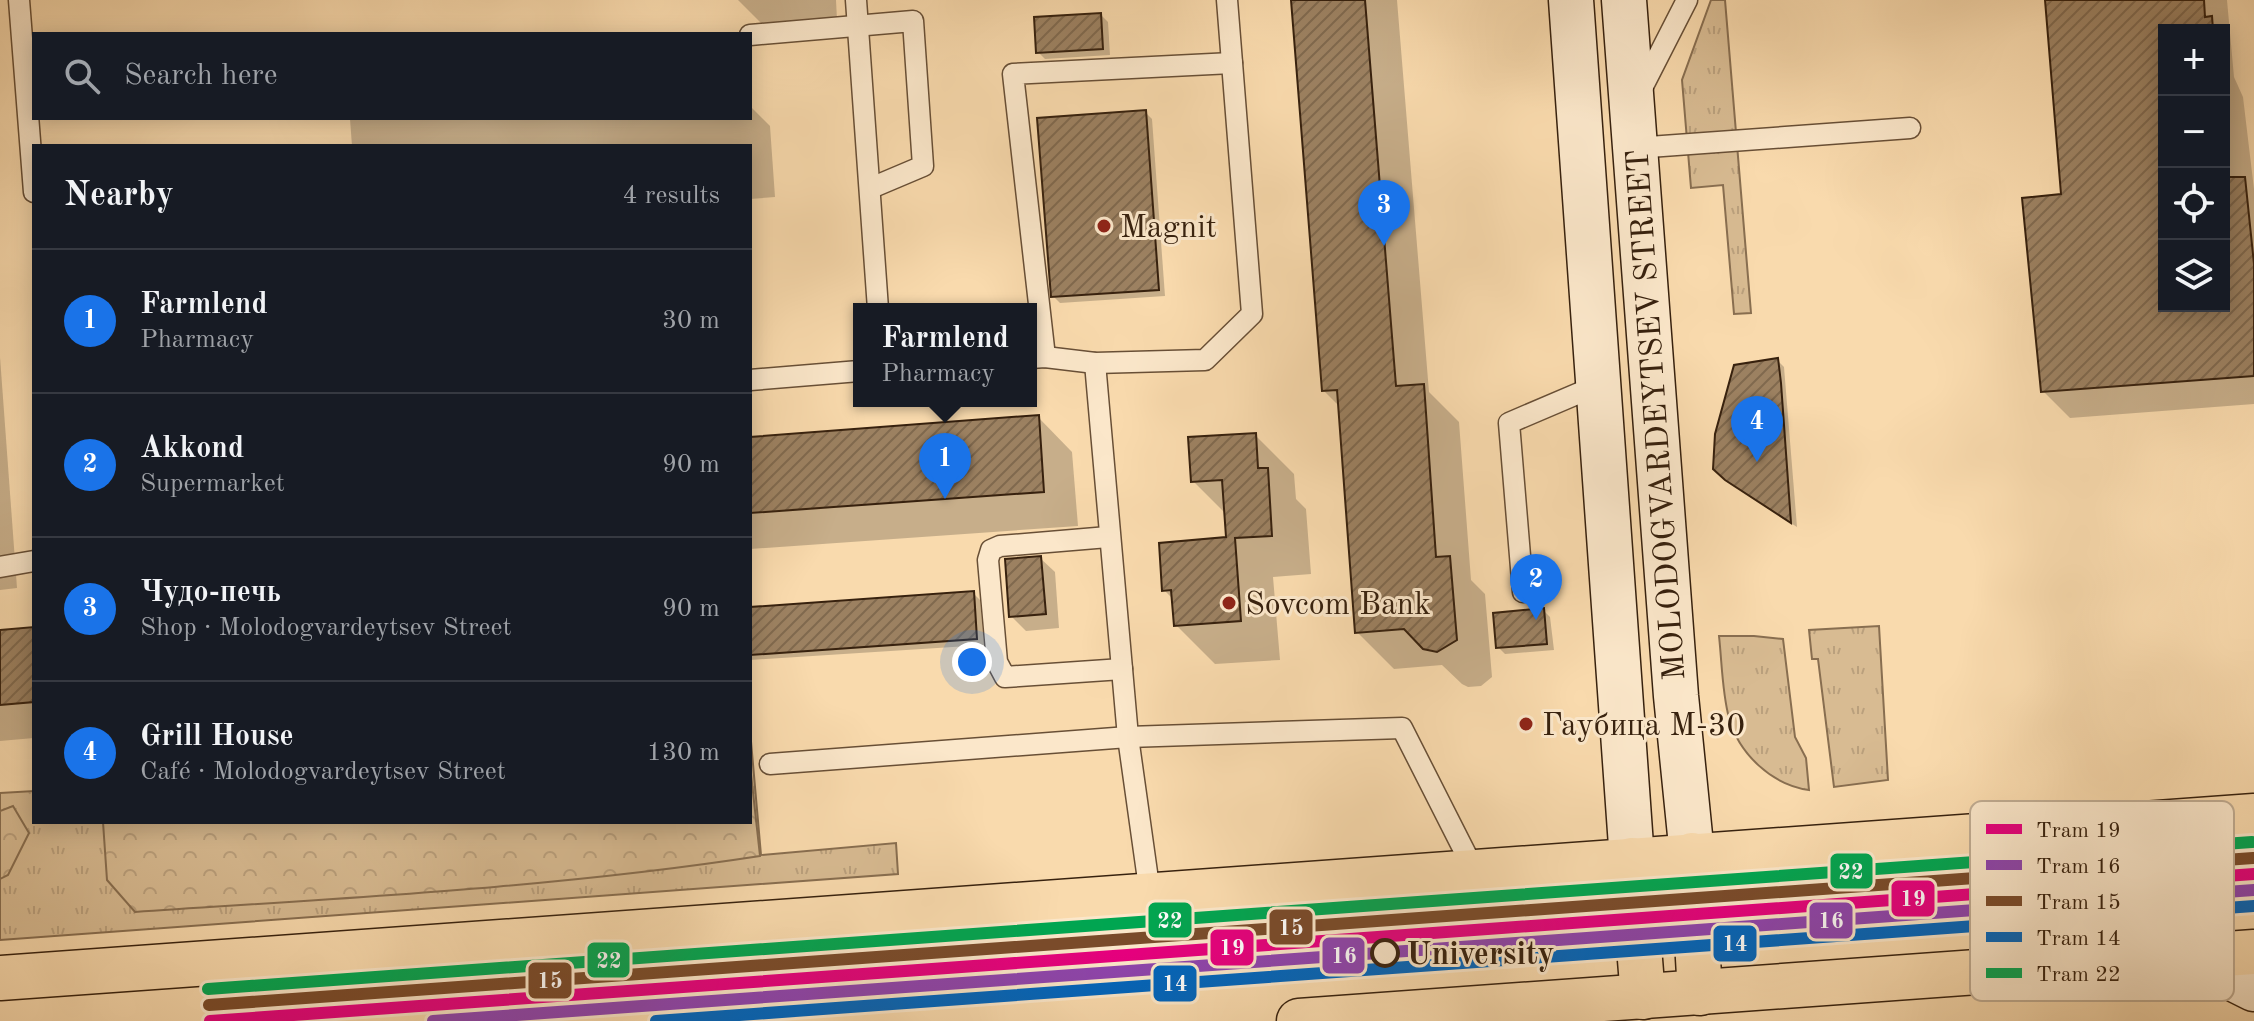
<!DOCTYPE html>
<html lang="en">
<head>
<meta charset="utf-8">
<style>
	body { margin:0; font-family:"Old Standard TT",serif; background:#20242c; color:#f1f3f6 }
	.controls { position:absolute; right:24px; top:24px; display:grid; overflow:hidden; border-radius:0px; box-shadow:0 4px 20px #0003 }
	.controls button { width:72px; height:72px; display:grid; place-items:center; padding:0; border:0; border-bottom:2px solid #363941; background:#171b24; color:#f1f3f6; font:40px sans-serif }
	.you { position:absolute; left:972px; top:662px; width:28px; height:28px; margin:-20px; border:6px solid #fff; border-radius:50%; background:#1a73e8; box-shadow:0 0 0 12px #1a73e833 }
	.badge { display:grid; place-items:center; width:52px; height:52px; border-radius:50%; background:#1a73e8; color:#fff; font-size:26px; font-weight:700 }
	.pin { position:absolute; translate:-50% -66px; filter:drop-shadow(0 2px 4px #0008) }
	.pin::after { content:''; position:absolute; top:42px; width:28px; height:24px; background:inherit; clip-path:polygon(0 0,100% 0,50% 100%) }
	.popup { position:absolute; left:853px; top:303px; width:184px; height:104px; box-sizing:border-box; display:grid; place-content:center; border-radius:0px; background:#171b24; filter:drop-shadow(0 2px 6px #0005); font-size:26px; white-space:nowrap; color:#9ea1a6 }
	.popup b { font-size:30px; color:#f1f3f6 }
	.popup::after { content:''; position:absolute; left:50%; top:100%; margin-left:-16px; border:16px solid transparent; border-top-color:#171b24 }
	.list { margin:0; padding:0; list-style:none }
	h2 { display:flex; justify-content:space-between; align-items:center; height:104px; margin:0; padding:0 32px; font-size:34px }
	h2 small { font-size:26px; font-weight:400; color:#9ea1a6 }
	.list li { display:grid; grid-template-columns:52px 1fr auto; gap:24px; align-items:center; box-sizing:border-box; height:144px; padding:0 32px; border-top:2px solid #363941 }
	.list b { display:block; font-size:30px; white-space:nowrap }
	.list p { margin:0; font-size:26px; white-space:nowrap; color:#9ea1a6 }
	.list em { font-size:26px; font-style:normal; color:#9ea1a6 }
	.icon { flex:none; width:44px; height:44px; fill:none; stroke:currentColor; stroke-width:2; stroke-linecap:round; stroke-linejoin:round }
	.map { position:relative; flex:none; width:2254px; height:1021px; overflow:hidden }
	.search { position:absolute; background:#171b24; box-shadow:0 4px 20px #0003; left:32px; top:32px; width:720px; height:88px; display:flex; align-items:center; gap:20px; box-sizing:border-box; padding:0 28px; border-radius:0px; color:#9ea1a6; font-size:30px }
	.panel { position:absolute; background:#171b24; box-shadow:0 4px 20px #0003; left:32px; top:144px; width:720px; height:680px; border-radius:0px }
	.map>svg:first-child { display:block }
</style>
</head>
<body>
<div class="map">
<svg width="2254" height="1021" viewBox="0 0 2254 1021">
	<defs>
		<pattern id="grass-tufts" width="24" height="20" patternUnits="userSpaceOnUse" patternTransform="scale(2)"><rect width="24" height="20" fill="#d8bb92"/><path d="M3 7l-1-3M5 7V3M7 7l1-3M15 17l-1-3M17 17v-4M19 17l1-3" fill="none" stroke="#baa07d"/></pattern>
		<pattern id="forest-crowns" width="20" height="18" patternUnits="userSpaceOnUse" patternTransform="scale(2)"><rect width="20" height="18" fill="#d8bb92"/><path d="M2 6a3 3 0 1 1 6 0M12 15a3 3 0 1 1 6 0" fill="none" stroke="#baa07d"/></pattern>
		<pattern id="building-hatch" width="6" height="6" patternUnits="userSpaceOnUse" patternTransform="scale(2)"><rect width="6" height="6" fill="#9c8161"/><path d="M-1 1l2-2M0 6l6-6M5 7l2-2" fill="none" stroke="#80694e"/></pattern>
	</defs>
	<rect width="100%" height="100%" fill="#f9daad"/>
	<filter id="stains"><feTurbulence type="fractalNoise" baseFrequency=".0025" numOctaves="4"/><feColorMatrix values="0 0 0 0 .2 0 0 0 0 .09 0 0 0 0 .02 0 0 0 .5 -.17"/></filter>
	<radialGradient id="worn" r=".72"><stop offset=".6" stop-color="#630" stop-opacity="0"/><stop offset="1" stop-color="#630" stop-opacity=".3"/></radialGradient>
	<g fill="url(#grass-tufts)" stroke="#886e50" stroke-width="2">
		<path d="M1711 0H1725L1751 313 1734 314 1723 185 1691 188 1682 80Z"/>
		<path d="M1879 626 1888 780 1834 787 1818 659H1812L1809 630Z"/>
		<path d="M1719 636H1754L1783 639 1795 737 1806 758 1809 790C1772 785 1739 754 1729 718 1722 692 1722 663 1719 636Z"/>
		<path d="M750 730 761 855 896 843 898 874 0 940V793L34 791V822H750Z"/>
	</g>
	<g fill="url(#forest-crowns)" stroke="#886e50" stroke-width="2">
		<path d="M750 765 760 856C553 888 343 898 135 912L107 880 103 822H750Z"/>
		<path d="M13 806 29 833 8 875 0 879V811Z"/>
	</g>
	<g fill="#0003" fill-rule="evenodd">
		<path d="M738 0H836L837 20 763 25Z"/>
		<path d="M1293 0H1397L1429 392 1459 422 1471 580 1485 594 1492 677 1481 686 1468 687 1462 684 1442 665 1394 669 1357 632 1340 407 1324 391Z"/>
		<path d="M2047 0H2227L2234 77 2243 97 2254 189V404L2070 418 2043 391 2063 196ZM2164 30H2224V306H2164Z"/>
		<path d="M1101 15 1108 22 1110 55 1045 59 1038 52Z"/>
		<path d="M750 106 770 126 775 197 750 199V146H352L350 119 750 118Z"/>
		<path d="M1145 112 1152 119 1165 296 1060 303 1053 296Z"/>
		<path d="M0 357 17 588 0 590Z"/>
		<path d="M1777 360 1784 367 1797 527 1734 486 1715 468Z"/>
		<path d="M1038 417 1072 452 1078 526 750 549V439Z"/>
		<path d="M1255 435 1294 474 1296 499 1306 509 1311 574 1273 577 1280 660 1215 664 1176 625 1174 600 1164 590 1228 539 1226 514 1193 481Z"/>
		<path d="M1040 558 1055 572 1059 628 1026 631 1011 616Z"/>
		<path d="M973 593 980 600 984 645 750 660V609Z"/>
		<path d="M1543 610 1550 617 1554 650 1505 654 1498 647Z"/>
		<path d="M34 629V738L0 741V632Z"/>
	</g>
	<g fill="url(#building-hatch)" stroke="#37210e" stroke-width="2">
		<path d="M1291 0H1365L1396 386 1424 384 1436 557 1450 556 1457 640 1437 652 1423 649 1404 629 1355 633 1337 390 1322 391Z"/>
		<path d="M2045 0H2204L2205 17 2212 16 2213 30H2164V306H2224V140L2228 177H2245L2254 264V376L2041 392 2022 198 2061 194Z"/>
		<path d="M1101 13 1103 49 1036 53 1034 17Z"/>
		<path d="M1146 110 1159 290 1051 297 1037 118Z"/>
		<path d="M1778 358 1781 383 1791 523 1725 480 1713 469 1715 434 1734 365Z"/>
		<path d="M1039 415 1044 492 750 513V437Z"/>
		<path d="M1256 433 1258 468H1268L1272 536 1235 538 1241 621 1174 626 1171 590 1162 591 1159 543 1226 537 1222 480 1191 482 1188 437Z"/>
		<path d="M1041 556 1046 614 1009 617 1005 559Z"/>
		<path d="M974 591 977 639 750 655V607Z"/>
		<path d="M1544 608 1547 644 1496 648 1493 613Z"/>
		<path d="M34 627V702L0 705V630Z"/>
	</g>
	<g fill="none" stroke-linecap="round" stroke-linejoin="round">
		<g stroke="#684f36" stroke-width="23">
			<g id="lane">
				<path d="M19 0 34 192"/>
				<path d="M856 0 878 309"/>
				<path d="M750 35 913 21 923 166 871 188"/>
				<path d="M1639 94 1687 0"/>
				<path d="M1635 148 1910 128"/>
				<path d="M1045 357 1013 74 1232 63"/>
				<path d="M1031 358 1045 357 1095 363 1205 360 1252 314 1227 0"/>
				<path d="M1095 363 1128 737 1150 894"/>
				<path d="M750 380 859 371"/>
				<path d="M1108 537 1000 546 991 550 988 560 997 662 1005 677 1122 669"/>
				<path d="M0 567 34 561"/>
				<path d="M1523 592 1509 423 1598 385"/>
				<path d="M770 764 1128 737 1402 728 1475 872"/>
			</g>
		</g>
		<g stroke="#37210e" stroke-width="47">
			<g id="secondary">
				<path d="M1571 0 1632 860"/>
				<path d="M1624 0 1676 696 1692 855"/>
				<path d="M2188 956 2254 989"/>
			</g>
		</g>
		<g stroke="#37210e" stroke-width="47">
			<g id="primary">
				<path d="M1692 855 1700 993"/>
				<path d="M1632 860 1643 997"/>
				<path d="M0 978 2254 816"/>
				<path d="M1299 1021 2254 952"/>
			</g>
		</g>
		<use href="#lane" stroke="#fbe7ca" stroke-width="20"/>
		<use href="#secondary" stroke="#fbe7ca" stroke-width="44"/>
		<use href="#primary" stroke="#f9daad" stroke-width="44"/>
		<g stroke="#fbe7ca" stroke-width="18">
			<path id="tram-1" d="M210 1021 2254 874"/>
		</g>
		<g stroke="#fbe7ca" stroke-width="18">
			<path id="tram-2" d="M433 1021 2254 890"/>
		</g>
		<g stroke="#fbe7ca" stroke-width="18">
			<path id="tram-3" d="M209 1005 2253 858"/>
		</g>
		<g stroke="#fbe7ca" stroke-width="18">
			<path id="tram-4" d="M656 1021 2254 906"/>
		</g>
		<g stroke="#fbe7ca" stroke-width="18">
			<path id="tram-5" d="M208 989 2252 842"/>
		</g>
		<use href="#tram-1" stroke="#e5007d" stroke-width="12"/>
		<use href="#tram-2" stroke="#8e44ad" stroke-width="12"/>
		<use href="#tram-3" stroke="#7a4b2a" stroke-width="12"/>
		<use href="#tram-4" stroke="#0065bd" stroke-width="12"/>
		<use href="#tram-5" stroke="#00a651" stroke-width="12"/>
	</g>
	<g fill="#8f2418" stroke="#fbe7ca" stroke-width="3">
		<circle cx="1104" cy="226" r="8"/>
		<circle cx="1229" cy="603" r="8"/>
		<circle cx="1526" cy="724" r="8"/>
	</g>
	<circle fill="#fbe7ca" stroke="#37210e" stroke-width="4" cx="1385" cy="953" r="13"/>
	<g text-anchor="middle" stroke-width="6" stroke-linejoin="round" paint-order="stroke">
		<g font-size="32" fill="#37210e" stroke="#fbe7ca" text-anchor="start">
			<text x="1120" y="237">Magnit</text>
			<text x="1245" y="614">Sovcom Bank</text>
			<text x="1542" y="735">Гаубица М-30</text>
		</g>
		<g font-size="32" fill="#37210e" stroke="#fbe7ca">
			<text transform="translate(1655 415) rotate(-94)" y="11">MOLODOGVARDEYTSEV STREET</text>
		</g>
		<g font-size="32" font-weight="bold" fill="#37210e" stroke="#fbe7ca" text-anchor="start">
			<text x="1406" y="964">University</text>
		</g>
	</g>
	<rect x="1970" y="801" width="264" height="200" rx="12" fill="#fbe7ca" stroke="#c0ac92" stroke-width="2"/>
	<rect x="1986" y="824" width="36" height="10" fill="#e5007d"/>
	<rect x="1986" y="860" width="36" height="10" fill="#8e44ad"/>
	<rect x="1986" y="896" width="36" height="10" fill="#7a4b2a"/>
	<rect x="1986" y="932" width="36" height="10" fill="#0065bd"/>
	<rect x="1986" y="968" width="36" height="10" fill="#00a651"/>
	<g font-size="22" fill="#37210e">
		<text x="2036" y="837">Tram 19</text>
		<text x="2036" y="873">Tram 16</text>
		<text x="2036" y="909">Tram 15</text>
		<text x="2036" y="945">Tram 14</text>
		<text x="2036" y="981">Tram 22</text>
	</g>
	<g stroke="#fbe7ca" stroke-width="3">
		<rect x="1829" y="852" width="45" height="38" rx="8" fill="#00a651"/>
		<rect x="1890" y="879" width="46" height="39" rx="8" fill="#e5007d"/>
		<rect x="1147" y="901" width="46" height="38" rx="8" fill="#00a651"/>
		<rect x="1808" y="901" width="46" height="39" rx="8" fill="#8e44ad"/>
		<rect x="1268" y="908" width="46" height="38" rx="8" fill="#7a4b2a"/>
		<rect x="1712" y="924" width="46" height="39" rx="8" fill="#0065bd"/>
		<rect x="1209" y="928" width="46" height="39" rx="8" fill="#e5007d"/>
		<rect x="1321" y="936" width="45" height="39" rx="8" fill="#8e44ad"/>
		<rect x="586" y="941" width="45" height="38" rx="8" fill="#00a651"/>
		<rect x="527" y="961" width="46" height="39" rx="8" fill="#7a4b2a"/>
		<rect x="1152" y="964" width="46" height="39" rx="8" fill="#0065bd"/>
	</g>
	<g font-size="22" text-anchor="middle" font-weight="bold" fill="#fff">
		<text x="1851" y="879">22</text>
		<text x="1913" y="906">19</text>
		<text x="1170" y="928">22</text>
		<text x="1831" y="928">16</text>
		<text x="1291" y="935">15</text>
		<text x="1735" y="951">14</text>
		<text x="1232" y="955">19</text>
		<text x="1344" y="963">16</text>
		<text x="609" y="968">22</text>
		<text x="550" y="988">15</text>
		<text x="1175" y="991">14</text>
	</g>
	<rect width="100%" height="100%" filter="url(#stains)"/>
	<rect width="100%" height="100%" fill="url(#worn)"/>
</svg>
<div class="controls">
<button>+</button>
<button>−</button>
<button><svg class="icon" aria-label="locate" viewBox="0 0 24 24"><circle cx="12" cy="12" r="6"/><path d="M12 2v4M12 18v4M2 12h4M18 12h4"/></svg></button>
<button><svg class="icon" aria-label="layers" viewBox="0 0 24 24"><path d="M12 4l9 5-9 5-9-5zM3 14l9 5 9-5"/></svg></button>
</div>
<div class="you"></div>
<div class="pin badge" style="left:945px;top:499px">1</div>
<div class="popup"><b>Farmlend</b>Pharmacy</div>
<div class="pin badge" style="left:1536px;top:620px">2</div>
<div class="pin badge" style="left:1384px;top:246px">3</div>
<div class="pin badge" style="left:1757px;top:462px">4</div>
<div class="search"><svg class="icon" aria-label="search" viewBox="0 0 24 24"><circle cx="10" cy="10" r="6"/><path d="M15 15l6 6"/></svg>Search here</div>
<section class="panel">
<h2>Nearby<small>4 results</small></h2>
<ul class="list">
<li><span class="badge">1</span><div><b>Farmlend</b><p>Pharmacy</p></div><em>30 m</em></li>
<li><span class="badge">2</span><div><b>Akkond</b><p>Supermarket</p></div><em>90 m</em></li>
<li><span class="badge">3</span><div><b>Чудо-печь</b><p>Shop · Molodogvardeytsev Street</p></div><em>90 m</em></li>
<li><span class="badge">4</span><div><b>Grill House</b><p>Café · Molodogvardeytsev Street</p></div><em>130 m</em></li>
</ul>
</section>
</div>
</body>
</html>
